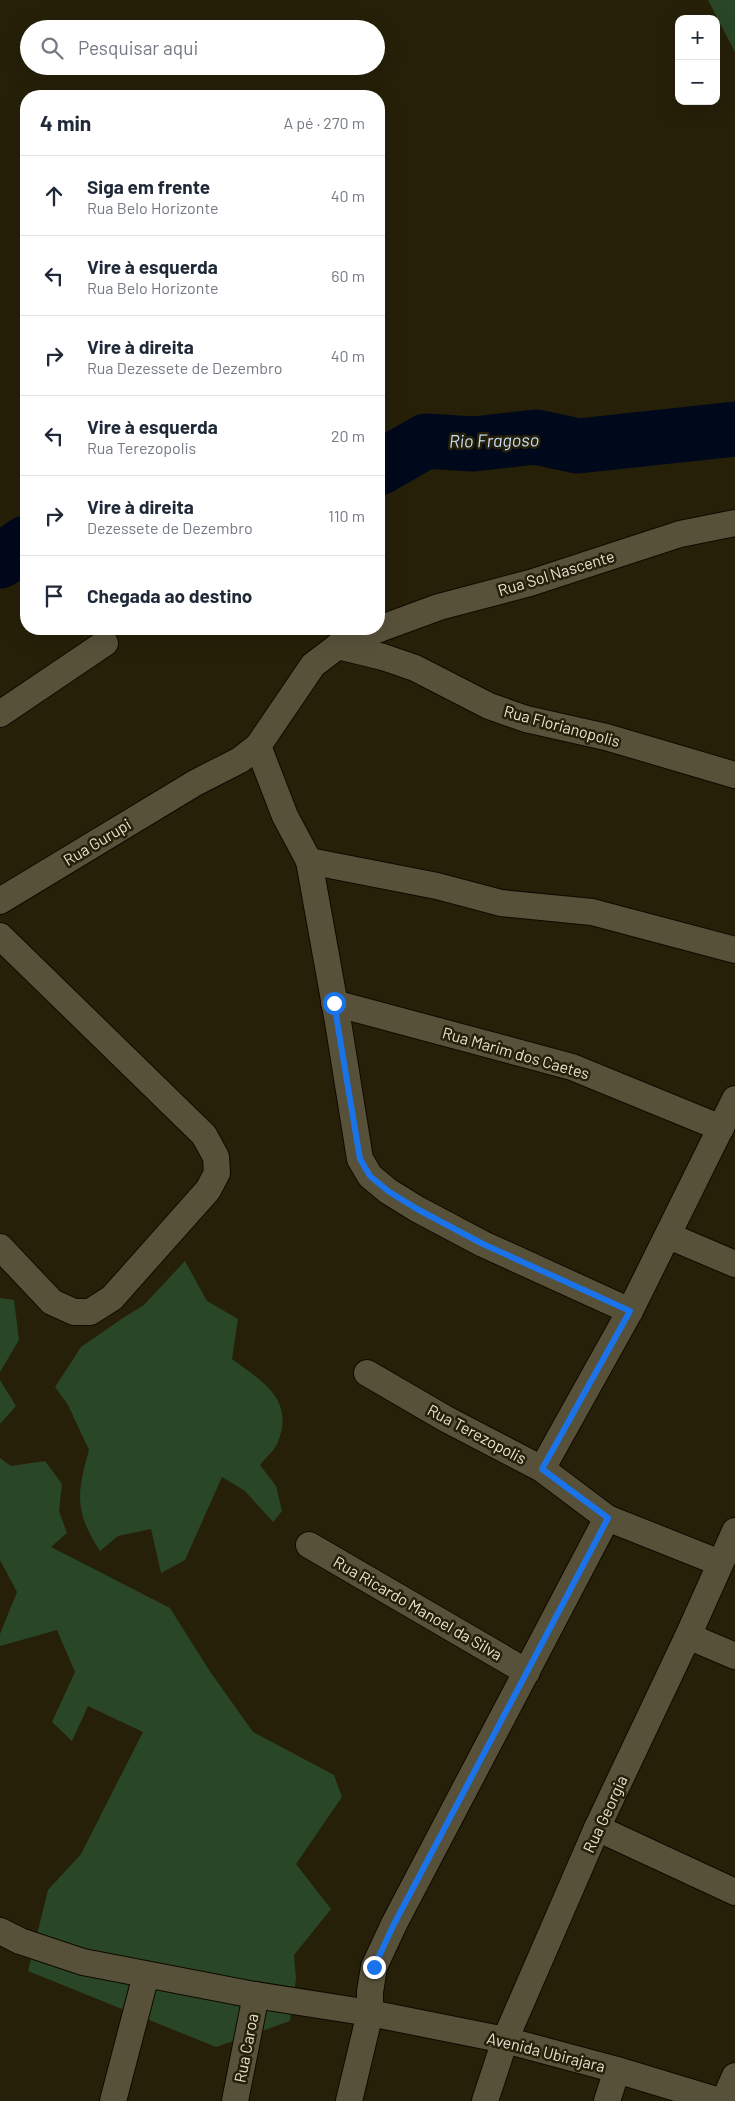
<!DOCTYPE html>
<html lang="pt">
<head>
<meta charset="utf-8">
<style>
	body { margin:0; font-family:Barlow,sans-serif; background:#f6f6f7; color:#1f2937 }
	.controls { position:absolute; right:15px; top:15px; display:grid; overflow:hidden; border-radius:10px; box-shadow:0 5px 20px #0002 }
	.controls button { width:45px; height:45px; display:grid; place-items:center; padding:0; border:0; border-bottom:1px solid #e0e1e3; background:#fff; color:#1f2937; font:25px sans-serif }
	.stop { position:absolute; width:15px; height:15px; margin:-11px; border:4px solid #1a73e8; border-radius:50%; background:#fff }
	.stop.end { background:#1a73e8; border-color:#fff; box-shadow:0 1px 5px #0008 }
	.list { margin:0; padding:0; list-style:none }
	h2 { display:flex; justify-content:space-between; align-items:center; height:65px; margin:0; padding:0 20px; font-size:21px }
	h2 small { font-size:16px; font-weight:400; color:#747a83 }
	.list li { display:grid; grid-template-columns:32px 1fr auto; gap:15px; align-items:center; box-sizing:border-box; height:80px; padding:0 20px; border-top:1px solid #e0e1e3 }
	.list b { display:block; font-size:19px; white-space:nowrap }
	.list p { margin:0; font-size:16px; white-space:nowrap; color:#747a83 }
	.list em { font-size:16px; font-style:normal; color:#747a83 }
	.icon { flex:none; width:28px; height:28px; fill:none; stroke:currentColor; stroke-width:2; stroke-linecap:round; stroke-linejoin:round }
	.map { position:relative; flex:none; width:735px; height:2101px; overflow:hidden }
	.search { position:absolute; background:#fff; box-shadow:0 5px 20px #0002; left:20px; top:20px; width:365px; height:55px; display:flex; align-items:center; gap:12px; box-sizing:border-box; padding:0 18px; border-radius:28px; color:#747a83; font-size:19px }
	.panel { position:absolute; background:#fff; box-shadow:0 5px 20px #0002; left:20px; top:90px; width:365px; height:545px; border-radius:20px }
	.map>svg:first-child { display:block }
</style>
</head>
<body>
<div class="map">
<svg width="735" height="2101" viewBox="0 0 735 2101">
	<rect width="100%" height="100%" fill="#262009"/>
	<g fill="#294626">
		<path d="M708 0H735V52Z"/>
		<path d="M185 1261 207 1301 238 1319 232 1359C263 1382 296 1400 277 1444 274 1451 265 1458 260 1465L276 1486 282 1511 273 1522 245 1491 222 1477 185 1560 161 1573 151 1529 118 1536 100 1551C74 1511 77 1493 89 1450L68 1405 55 1387 81 1347 123 1318 144 1305Z"/>
		<path d="M0 1298 14 1300 19 1340 0 1372Z"/>
		<path d="M0 1380 16 1406 0 1424Z"/>
		<path d="M0 1458 11 1466 45 1461 62 1484 59 1511 67 1533 51 1547 170 1608 209 1670 253 1732 334 1775 342 1797 296 1864 331 1909 294 1955 296 1979 290 2021 216 2047 28 1971 48 1890 81 1854 143 1732 88 1706 72 1741 52 1722 75 1672 57 1630 0 1646V1634L17 1592 0 1560Z"/>
	</g>
	<g fill="none" stroke-linecap="round" stroke-linejoin="round">
		<g stroke="#00081b" stroke-width="55">
			<path d="M379 468 426 441 473 444 536 437 578 446 735 429"/>
			<path d="M0 561 26 543"/>
		</g>
		<g stroke="#0f0900" stroke-width="28">
			<g id="street">
				<path d="M379 629 439 607 530 583 680 534 735 523"/>
				<path d="M338 646 383 657 415 668 489 706 526 719 606 737 735 775"/>
				<path d="M0 714 105 643"/>
				<path d="M258 746 285 816 309 861 338 1022 360 1159 370 1176 388 1191 417 1209 483 1244 630 1311"/>
				<path d="M309 861 437 886 501 903 592 912 735 950"/>
				<path d="M0 901 195 783 240 760 258 746 313 665 338 646 379 629"/>
				<path d="M0 936 204 1135 216 1157 217 1173 208 1190 112 1298 90 1312H74L52 1302 0 1247"/>
				<path d="M334 1003 572 1067 721 1128"/>
				<path d="M669 1236 735 1264"/>
				<path d="M367 1373 446 1419 542 1469 607 1518 720 1563"/>
				<path d="M542 1469 630 1311 735 1099"/>
				<path d="M309 1545 527 1672"/>
				<path d="M688 1636 735 1656"/>
				<path d="M597 1828 735 1892"/>
				<path d="M0 1931 20 1941 83 1962 249 1994 370 2013 505 2040 617 2070 719 2101"/>
				<path d="M113 2101 146 1975"/>
				<path d="M235 2101 256 1995"/>
				<path d="M349 2101 370 2013V1992L374 1967 394 1924 607 1518"/>
				<path d="M485 2101 505 2040 597 1828 688 1636 735 1531"/>
				<path d="M607 2101 617 2070"/>
				<path d="M724 2101 735 2076"/>
			</g>
		</g>
		<use href="#street" stroke="#58513a" stroke-width="26"/>
	</g>
	<g fill="none" stroke-linecap="round" stroke-linejoin="round">
		<path stroke="#1a73e8" stroke-width="6" d="M334 1003 360 1159 370 1176 388 1191 417 1209 483 1244 630 1311 542 1469 608 1518 394 1924 374 1967"/>
	</g>
	<g text-anchor="middle" stroke-width="5" stroke-linejoin="round" paint-order="stroke">
		<g font-size="16" fill="#e6e2d4" stroke="#262009">
			<text transform="translate(556 573) rotate(-17)" y="6">Rua Sol Nascente</text>
			<text transform="translate(562 726) rotate(15)" y="6">Rua Florianopolis</text>
			<text transform="translate(97 842) rotate(-31)" y="6">Rua Gurupi</text>
			<text transform="translate(516 1053) rotate(16)" y="6">Rua Marim dos Caetes</text>
			<text transform="translate(477 1434) rotate(28)" y="6">Rua Terezopolis</text>
			<text transform="translate(418 1608) rotate(30)" y="6">Rua Ricardo Manoel da Silva</text>
			<text transform="translate(605 1814) rotate(-65)" y="6">Rua Georgia</text>
			<text transform="translate(246 2048) rotate(-79)" y="6">Rua Caroa</text>
			<text transform="translate(546 2052) rotate(14)" y="6">Avenida Ubirajara</text>
		</g>
		<g font-size="18" font-style="italic" fill="#c5ddf6" stroke="#262009">
			<text transform="translate(494 441) rotate(-1)" y="6">Rio Fragoso</text>
		</g>
	</g>
</svg>
<div class="controls">
<button>+</button>
<button>−</button>
</div>
<div class="stop" style="left:334px;top:1003px"></div>
<div class="stop end" style="left:374px;top:1967px"></div>
<div class="search"><svg class="icon" aria-label="search" viewBox="0 0 24 24"><circle cx="10" cy="10" r="6"/><path d="M15 15l6 6"/></svg>Pesquisar aqui</div>
<section class="panel">
<h2>4 min<small>A pé · 270 m</small></h2>
<ul class="list">
<li><svg class="icon" aria-label="ahead" viewBox="0 0 24 24"><path d="M12 20V5M6 11l6-6 6 6"/></svg><div><b>Siga em frente</b><p>Rua Belo Horizonte</p></div><em>40 m</em></li>
<li><svg class="icon" aria-label="left" viewBox="0 0 24 24"><path d="M17 20v-9H6M10 6l-5 5 5 5"/></svg><div><b>Vire à esquerda</b><p>Rua Belo Horizonte</p></div><em>60 m</em></li>
<li><svg class="icon" aria-label="right" viewBox="0 0 24 24"><path d="M7 20v-9h11M14 6l5 5-5 5"/></svg><div><b>Vire à direita</b><p>Rua Dezessete de Dezembro</p></div><em>40 m</em></li>
<li><svg class="icon" aria-label="left" viewBox="0 0 24 24"><path d="M17 20v-9H6M10 6l-5 5 5 5"/></svg><div><b>Vire à esquerda</b><p>Rua Terezopolis</p></div><em>20 m</em></li>
<li><svg class="icon" aria-label="right" viewBox="0 0 24 24"><path d="M7 20v-9h11M14 6l5 5-5 5"/></svg><div><b>Vire à direita</b><p>Dezessete de Dezembro</p></div><em>110 m</em></li>
<li><svg class="icon" aria-label="arrive" viewBox="0 0 24 24"><path d="M6 21V4h12l-3 4 3 4H6"/></svg><div><b>Chegada ao destino</b></div></li>
</ul>
</section>
</div>
</body>
</html>
